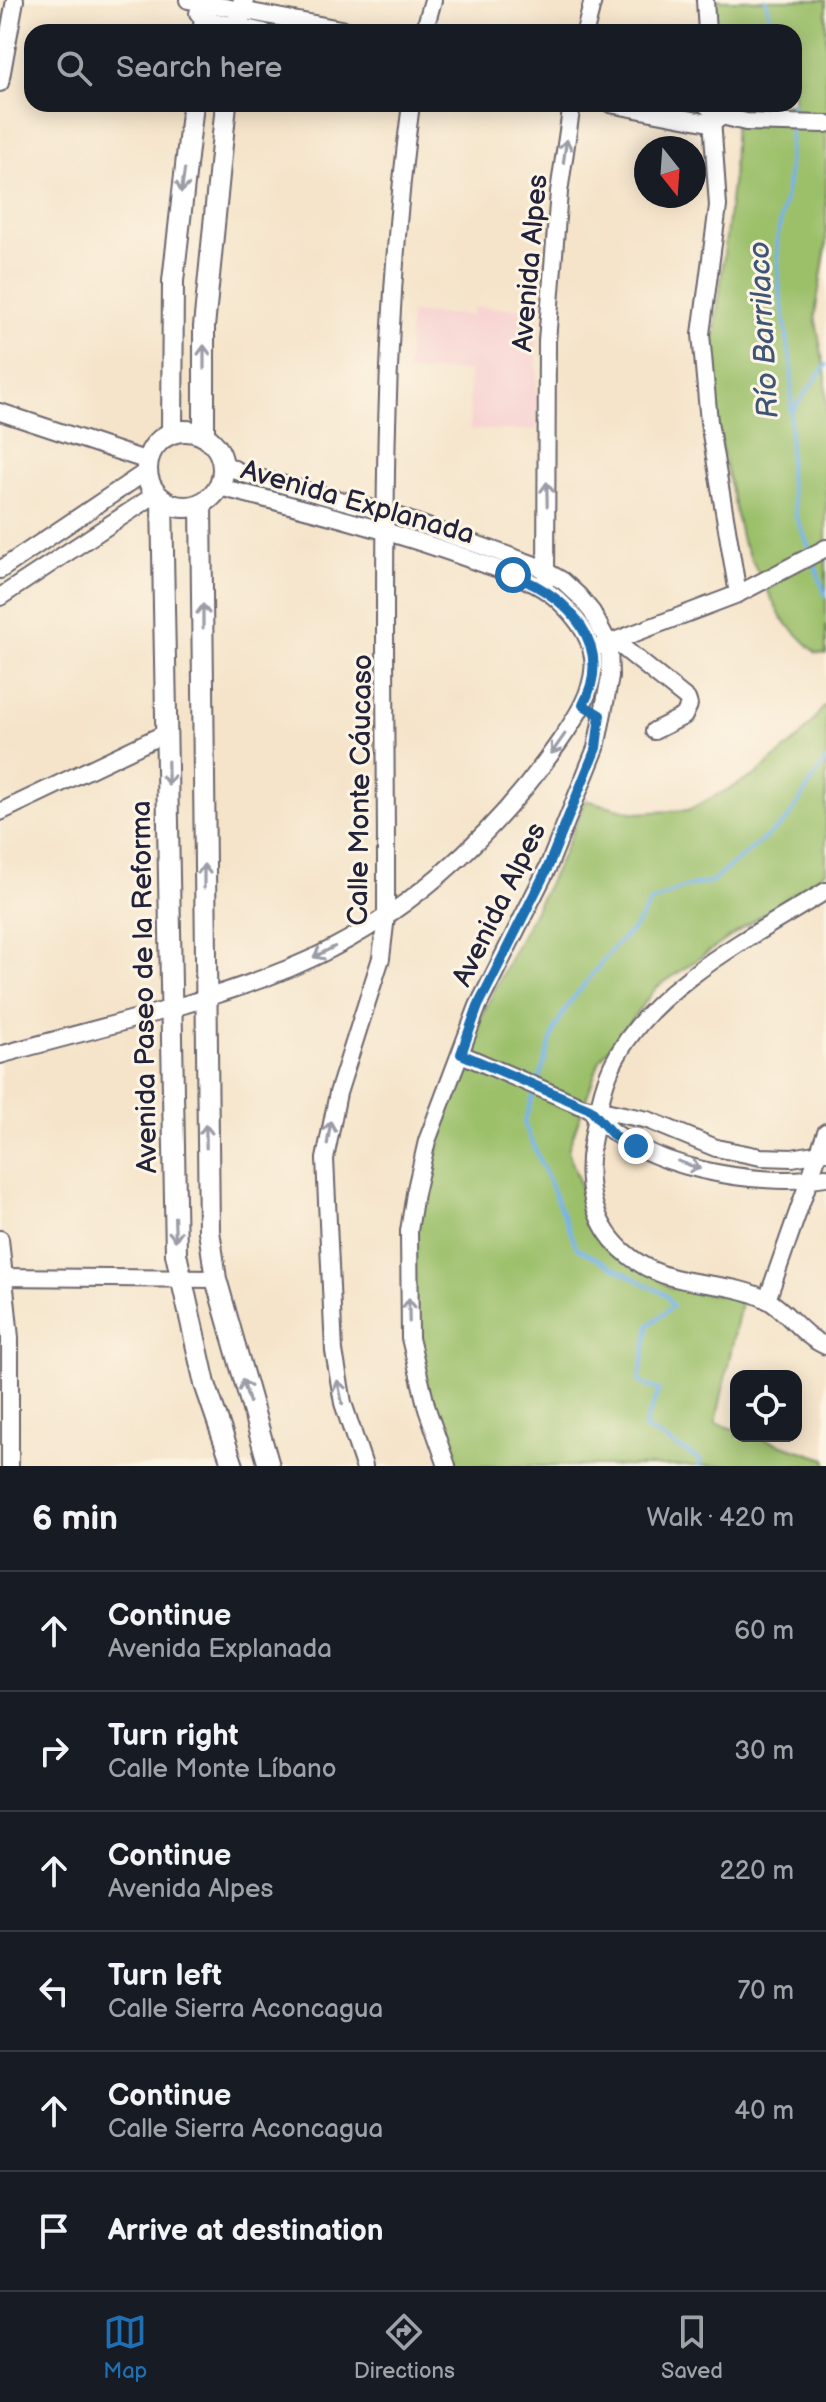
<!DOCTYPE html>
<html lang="en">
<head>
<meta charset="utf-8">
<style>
	body { margin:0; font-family:"Balsamiq Sans",sans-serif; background:#20242c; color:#f1f3f6 }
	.controls { position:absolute; right:24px; bottom:24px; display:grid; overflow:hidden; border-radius:16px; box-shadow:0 4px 20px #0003 }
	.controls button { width:72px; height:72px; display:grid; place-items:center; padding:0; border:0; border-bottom:2px solid #363941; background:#171b24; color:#f1f3f6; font:40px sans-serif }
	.compass { position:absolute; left:634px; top:136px; width:72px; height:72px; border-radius:50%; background:#171b24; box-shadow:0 4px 20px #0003; rotate:163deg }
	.stop { position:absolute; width:24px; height:24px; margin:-18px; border:6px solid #1f6fb2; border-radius:50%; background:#fff }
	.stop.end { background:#1f6fb2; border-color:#fff; box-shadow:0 2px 8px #0008 }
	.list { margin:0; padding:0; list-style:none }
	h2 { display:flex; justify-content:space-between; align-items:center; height:104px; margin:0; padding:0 32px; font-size:34px }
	h2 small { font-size:26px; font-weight:400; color:#9ea1a6 }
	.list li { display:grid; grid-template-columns:52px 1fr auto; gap:24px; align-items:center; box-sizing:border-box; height:120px; padding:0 32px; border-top:2px solid #363941 }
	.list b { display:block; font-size:30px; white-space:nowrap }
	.list p { margin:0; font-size:26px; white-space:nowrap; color:#9ea1a6 }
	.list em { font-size:26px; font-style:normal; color:#9ea1a6 }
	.icon { flex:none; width:44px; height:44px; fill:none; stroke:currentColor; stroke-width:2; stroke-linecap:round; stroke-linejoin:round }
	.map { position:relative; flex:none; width:826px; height:1466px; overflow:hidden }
	.search { position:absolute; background:#171b24; box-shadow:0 4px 20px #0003; left:24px; right:24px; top:24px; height:88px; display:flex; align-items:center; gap:20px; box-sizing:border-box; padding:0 28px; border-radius:24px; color:#9ea1a6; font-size:30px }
	.sheet { height:824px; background:#171b24 }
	nav { display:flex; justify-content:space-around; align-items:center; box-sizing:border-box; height:112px; border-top:2px solid #363941; background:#171b24; font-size:22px; color:#9ea1a6 }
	nav a { display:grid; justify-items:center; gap:4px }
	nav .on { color:#1f6fb2 }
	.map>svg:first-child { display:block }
</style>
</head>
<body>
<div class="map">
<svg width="826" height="1466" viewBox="0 0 826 1466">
	<rect width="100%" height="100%" fill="#fcf5e5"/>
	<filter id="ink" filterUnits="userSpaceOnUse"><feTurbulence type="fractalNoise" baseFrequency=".0125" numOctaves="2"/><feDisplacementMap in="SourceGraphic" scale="16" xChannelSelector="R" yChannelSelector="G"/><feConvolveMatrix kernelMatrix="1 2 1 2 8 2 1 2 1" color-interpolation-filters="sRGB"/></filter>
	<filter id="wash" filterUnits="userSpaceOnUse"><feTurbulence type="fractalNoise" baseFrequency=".006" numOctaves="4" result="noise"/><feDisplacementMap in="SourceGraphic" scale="32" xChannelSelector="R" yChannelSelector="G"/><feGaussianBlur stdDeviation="1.8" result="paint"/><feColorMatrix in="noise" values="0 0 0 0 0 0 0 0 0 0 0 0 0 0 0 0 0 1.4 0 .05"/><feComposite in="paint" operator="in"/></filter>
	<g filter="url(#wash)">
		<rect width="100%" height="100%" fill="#f5e4ca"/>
		<path fill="#f7d0d0" d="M473 307 537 309V430H470L469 371 407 372 410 313 472 315Z"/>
		<g fill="#9cc06a" stroke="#5f7152" stroke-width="2">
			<path d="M711 0H826V246L815 315 826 377V654L816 653 782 619 742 541 718 431 714 340 733 176 735 104H794V32H712Z"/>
			<path d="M826 704V871L656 988 600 1060 568 1150 599 1238 670 1287 742 1298 716 1423 736 1430V1436H755L826 1459V1466H452C438 1422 421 1376 416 1331 401 1195 448 1083 507 964 534 910 565 857 585 800L636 813 688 810 754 776 800 737Z"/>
		</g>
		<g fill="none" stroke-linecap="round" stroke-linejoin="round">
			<g stroke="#76b3e8" stroke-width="4">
				<path d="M766 0 773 32"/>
				<path d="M791 118 792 104"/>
				<path d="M791 126 788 182 777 240 779 285 792 370 789 475 796 516 811 552"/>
				<path d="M790 414 826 365"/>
				<path d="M813 560 826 596"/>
				<path d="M538 1083 555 1028 568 1005 614 947 636 926 650 903 684 887 711 882 787 820 826 760"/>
				<path d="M535 1091 524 1123 577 1248 666 1295 673 1306 649 1325 639 1382 659 1390 644 1428 701 1460 699 1466"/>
			</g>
		</g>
	</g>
	<g filter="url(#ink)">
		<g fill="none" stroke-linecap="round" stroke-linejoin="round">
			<g stroke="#6c666d" stroke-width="20">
				<g id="minor">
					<path d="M188 0 356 32"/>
					<path d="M705 0 707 32"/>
					<path d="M198 13 204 19 264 32"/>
					<path d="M424 32 433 0"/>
					<path d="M585 32 593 0"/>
					<path d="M0 83 15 0"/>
					<path d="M610 104 704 122 713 123 721 117"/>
					<path d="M711 104 718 206 701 334 709 422 738 594"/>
					<path d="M706 105 722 116 746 122 826 124"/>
					<path d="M0 412 148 461"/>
					<path d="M224 464 244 474 388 513 535 565 563 581 579 596 592 612 609 644 610 677 596 748 548 867 478 1006 427 1141 415 1193 409 1231 410 1338 427 1409 447 1466"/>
					<path d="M0 570 147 471"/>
					<path d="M546 581 547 341 559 192 572 104"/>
					<path d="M0 597 156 494"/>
					<path d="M616 642 687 699 689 705 684 716 654 731"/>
					<path d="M601 646 738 594 826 548"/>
					<path d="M0 812 168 732"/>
					<path d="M826 891C754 935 649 987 612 1066 601 1090 597 1117 592 1143 585 1181 592 1222 622 1250 670 1294 721 1275 769 1301 790 1314 802 1336 826 1346"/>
					<path d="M461 1054 581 1106 648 1120 716 1148 761 1157 792 1158 826 1152"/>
					<path d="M0 1055C96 1028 197 1006 290 968 401 922 492 839 560 741 598 687 612 649 557 599 534 579 503 571 475 561 391 530 306 509 219 487"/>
					<path d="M593 1113C639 1168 758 1188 826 1177"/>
					<path d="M0 1239 10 1338V1466"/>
					<path d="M0 1277 216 1279"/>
					<path d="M767 1300 826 1132"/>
					<path d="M364 1466 343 1403 334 1351 325 1159 338 1093 381 958 386 916C387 646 375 372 411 104"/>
				</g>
			</g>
			<g stroke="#6c666d" stroke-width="24">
				<g id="major">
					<path d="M203 32 208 0"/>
					<path d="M236 32 244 0"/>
					<circle cx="185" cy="469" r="38"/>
					<path d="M172 432 173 281 193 104"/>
					<path d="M204 435V327L226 104"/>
					<path d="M162 499 176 1254 205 1384 233 1466"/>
					<path d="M201 504 209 1231 216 1279 269 1466"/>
				</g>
			</g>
			<use href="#minor" stroke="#fff" stroke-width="16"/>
			<use href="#major" stroke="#fff" stroke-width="20"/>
		</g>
		<defs><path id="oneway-shaft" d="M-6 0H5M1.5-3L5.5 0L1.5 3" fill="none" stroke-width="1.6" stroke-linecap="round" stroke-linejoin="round" transform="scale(2)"/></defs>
		<g stroke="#9c9ca7">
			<use href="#oneway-shaft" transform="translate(565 151) rotate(-82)"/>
			<use href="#oneway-shaft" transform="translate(183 181) rotate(98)"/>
			<use href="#oneway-shaft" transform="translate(204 357) rotate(-90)"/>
			<use href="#oneway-shaft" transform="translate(547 494) rotate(-91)"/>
			<use href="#oneway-shaft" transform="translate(203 616) rotate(-90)"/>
			<use href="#oneway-shaft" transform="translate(558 744) rotate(125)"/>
			<use href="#oneway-shaft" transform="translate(168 773) rotate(89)"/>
			<use href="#oneway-shaft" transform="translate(204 876) rotate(-90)"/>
			<use href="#oneway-shaft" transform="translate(324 952) rotate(153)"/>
			<use href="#oneway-shaft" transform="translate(329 1133) rotate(-81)"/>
			<use href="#oneway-shaft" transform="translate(206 1136) rotate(-91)"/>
			<use href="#oneway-shaft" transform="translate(689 1165) rotate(19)"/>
			<use href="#oneway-shaft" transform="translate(175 1229) rotate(88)"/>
			<use href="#oneway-shaft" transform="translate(409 1310) rotate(-91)"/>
			<use href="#oneway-shaft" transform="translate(246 1391) rotate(-107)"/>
			<use href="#oneway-shaft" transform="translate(340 1392) rotate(-102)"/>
		</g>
	</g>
	<g fill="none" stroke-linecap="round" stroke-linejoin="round" filter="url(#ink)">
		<path stroke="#1f6fb2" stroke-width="10" d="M513 575C568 597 615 644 583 705L600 715 596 748 548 867 478 1006 461 1054 590 1109 614 1136 636 1146"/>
	</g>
	<g text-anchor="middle" stroke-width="6" stroke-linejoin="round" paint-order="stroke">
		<g font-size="28" fill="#22223b" stroke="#fcf5e5">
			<text transform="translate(529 263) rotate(-85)" y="10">Avenida Alpes</text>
			<text transform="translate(358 501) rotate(16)" y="10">Avenida Explanada</text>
			<text transform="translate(359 790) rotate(-89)" y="10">Calle Monte Cáucaso</text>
			<text transform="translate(498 904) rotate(-64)" y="10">Avenida Alpes</text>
			<text transform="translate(143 987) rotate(-91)" y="10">Avenida Paseo de la Reforma</text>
		</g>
		<g font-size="30" font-style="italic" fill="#3f5578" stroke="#fcf5e5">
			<text transform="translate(763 330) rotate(-93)" y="10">Río Barrilaco</text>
		</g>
	</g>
</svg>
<div class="controls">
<button><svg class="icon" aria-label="locate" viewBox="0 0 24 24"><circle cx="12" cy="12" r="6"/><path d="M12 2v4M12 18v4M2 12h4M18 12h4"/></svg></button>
</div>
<svg class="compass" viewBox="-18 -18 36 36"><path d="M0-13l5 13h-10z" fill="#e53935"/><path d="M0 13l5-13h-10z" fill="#9ea1a6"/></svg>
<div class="stop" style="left:513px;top:575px"></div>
<div class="stop end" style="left:636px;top:1146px"></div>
<div class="search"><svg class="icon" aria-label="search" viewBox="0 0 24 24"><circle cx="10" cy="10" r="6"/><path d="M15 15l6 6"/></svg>Search here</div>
</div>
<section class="sheet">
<h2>6 min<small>Walk · 420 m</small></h2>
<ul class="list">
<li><svg class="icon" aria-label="ahead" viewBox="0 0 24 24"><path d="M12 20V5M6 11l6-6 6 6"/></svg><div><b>Continue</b><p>Avenida Explanada</p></div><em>60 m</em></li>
<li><svg class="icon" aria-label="right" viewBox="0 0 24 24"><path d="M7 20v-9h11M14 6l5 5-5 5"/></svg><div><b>Turn right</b><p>Calle Monte Líbano</p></div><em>30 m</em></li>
<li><svg class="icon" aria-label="ahead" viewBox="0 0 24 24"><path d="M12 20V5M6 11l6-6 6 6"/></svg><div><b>Continue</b><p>Avenida Alpes</p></div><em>220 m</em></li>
<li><svg class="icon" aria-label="left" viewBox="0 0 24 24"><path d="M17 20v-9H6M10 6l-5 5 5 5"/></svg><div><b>Turn left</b><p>Calle Sierra Aconcagua</p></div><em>70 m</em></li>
<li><svg class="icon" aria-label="ahead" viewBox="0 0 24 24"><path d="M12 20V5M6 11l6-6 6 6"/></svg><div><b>Continue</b><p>Calle Sierra Aconcagua</p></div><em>40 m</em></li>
<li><svg class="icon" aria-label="arrive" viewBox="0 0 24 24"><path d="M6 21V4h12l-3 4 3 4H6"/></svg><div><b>Arrive at destination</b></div></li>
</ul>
</section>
<nav>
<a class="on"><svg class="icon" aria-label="map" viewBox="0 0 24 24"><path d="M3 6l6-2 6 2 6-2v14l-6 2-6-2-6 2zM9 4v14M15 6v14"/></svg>Map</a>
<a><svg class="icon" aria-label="directions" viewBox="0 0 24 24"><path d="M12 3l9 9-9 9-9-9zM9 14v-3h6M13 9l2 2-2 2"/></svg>Directions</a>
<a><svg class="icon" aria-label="saved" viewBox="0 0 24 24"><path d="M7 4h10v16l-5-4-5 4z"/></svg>Saved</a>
</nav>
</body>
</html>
